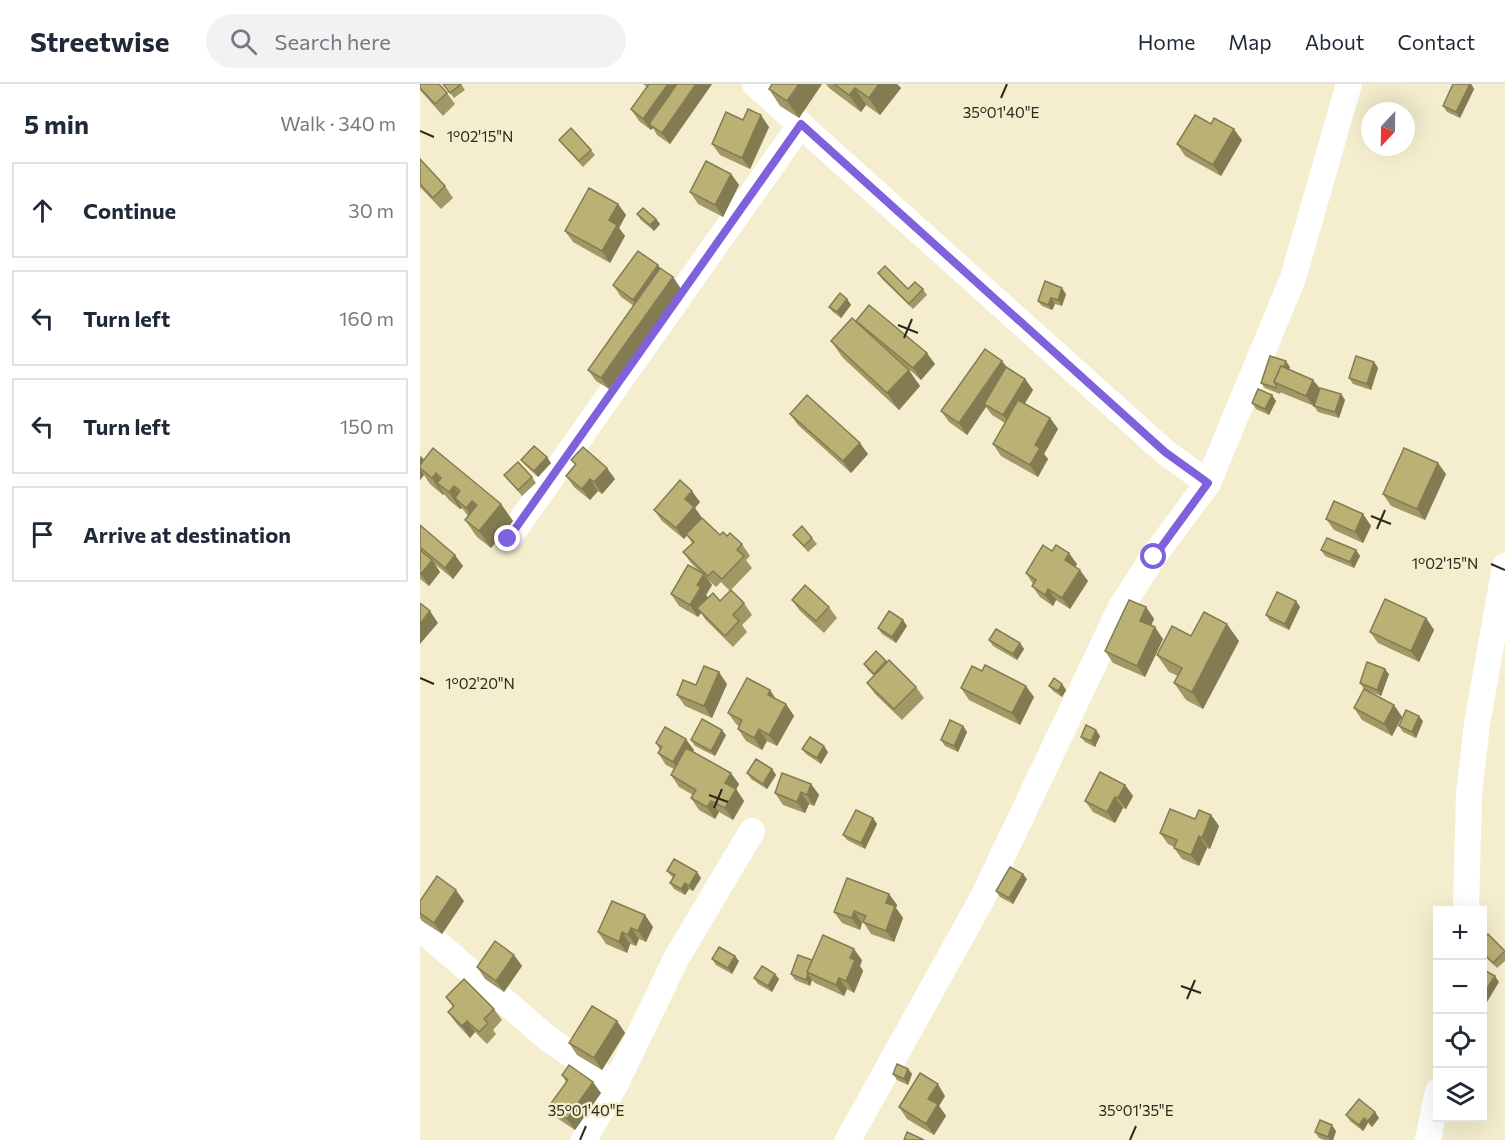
<!DOCTYPE html>
<html lang="en">
<head>
<meta charset="utf-8">
<style>
	body { margin:0; font-family:Commissioner,sans-serif; background:#f2f2f3; color:#1f2937 }
	.controls { position:absolute; right:18px; bottom:18px; display:grid; overflow:hidden; border-radius:0px; box-shadow:0 6px 24px #0002 }
	.controls button { width:54px; height:54px; display:grid; place-items:center; padding:0; border:0; border-bottom:2px solid #e0e1e3; background:#fff; color:#1f2937; font:30px sans-serif }
	.compass { position:absolute; left:941px; top:18px; width:54px; height:54px; border-radius:50%; background:#fff; box-shadow:0 6px 24px #0002; rotate:202deg }
	.stop { position:absolute; width:18px; height:18px; margin:-14px; border:4px solid #7f61db; border-radius:50%; background:#fff }
	.stop.end { background:#7f61db; border-color:#fff; box-shadow:0 2px 6px #0008 }
	.list { margin:0; padding:0; list-style:none }
	h2 { display:flex; justify-content:space-between; align-items:center; height:78px; margin:0; padding:0 24px; font-size:26px }
	h2 small { font-size:20px; font-weight:400; color:#747a83 }
	.list li { display:grid; grid-template-columns:39px 1fr auto; gap:18px; align-items:center; box-sizing:border-box; height:96px; margin:0 12px 12px; padding:0 12px; border:2px solid #e0e1e3; border-radius:0px }
	.list b { display:block; font-size:22px; white-space:nowrap }
	.list em { font-size:20px; font-style:normal; color:#747a83 }
	.icon { flex:none; width:33px; height:33px; fill:none; stroke:currentColor; stroke-width:2; stroke-linecap:round; stroke-linejoin:round }
	.map { position:relative; flex:none; width:1085px; height:1056px; overflow:hidden }
	header { display:flex; align-items:center; gap:36px; box-sizing:border-box; height:84px; padding:0 30px; background:#fff; border-bottom:2px solid #e0e1e3 }
	header strong { font-size:28px }
	nav { display:flex; gap:33px; margin-inline-start:auto; font-size:21px }
	.search { width:420px; height:54px; background:#f2f2f3; display:flex; align-items:center; gap:15px; box-sizing:border-box; padding:0 21px; border-radius:33px; color:#747a83; font-size:22px }
	main { display:flex }
	aside { flex:1; background:#fff }
	.map>svg:first-child { display:block }
</style>
</head>
<body>
<header>
<strong>Streetwise</strong>
<div class="search"><svg class="icon" aria-label="search" viewBox="0 0 24 24"><circle cx="10" cy="10" r="6"/><path d="M15 15l6 6"/></svg>Search here</div>
<nav><a>Home</a><a>Map</a><a>About</a><a>Contact</a></nav>
</header>
<main>
<aside>
<h2>5 min<small>Walk · 340 m</small></h2>
<ul class="list">
<li><svg class="icon" aria-label="ahead" viewBox="0 0 24 24"><path d="M12 20V5M6 11l6-6 6 6"/></svg><div><b>Continue</b></div><em>30 m</em></li>
<li><svg class="icon" aria-label="left" viewBox="0 0 24 24"><path d="M17 20v-9H6M10 6l-5 5 5 5"/></svg><div><b>Turn left</b></div><em>160 m</em></li>
<li><svg class="icon" aria-label="left" viewBox="0 0 24 24"><path d="M17 20v-9H6M10 6l-5 5 5 5"/></svg><div><b>Turn left</b></div><em>150 m</em></li>
<li><svg class="icon" aria-label="arrive" viewBox="0 0 24 24"><path d="M6 21V4h12l-3 4 3 4H6"/></svg><div><b>Arrive at destination</b></div></li>
</ul>
</aside>
<div class="map">
<svg width="1085" height="1056" viewBox="0 0 1085 1056">
	<rect width="100%" height="100%" fill="#f4eece"/>
	<g fill="none" stroke-linecap="round" stroke-linejoin="round">
		<g stroke="#fff" stroke-width="26">
			<path d="M335 0 745 368 788 399 733 473 701 523 562 815 428 1056"/>
			<path d="M788 399 873 194 929 0"/>
			<path d="M88 455 381 40"/>
			<path d="M1046 826 1049 710 1057 640 1085 482"/>
			<path d="M0 844 126 953 195 1001"/>
			<path d="M164 1056 195 1001 257 873 332 747"/>
			<path d="M1008 1056 1018 1007"/>
		</g>
	</g>
	<g fill="#a19865">
		<path d="M0 0 27 9 35 20 23 32 0 6Z"/>
		<path d="M23 0H41L45 6 34 14Z"/>
		<path d="M223 0H292L250 60 237 51 233 44 231 46 219 37 211 25 227 3Z"/>
		<path d="M402 0 379 34 360 22 349 5Z"/>
		<path d="M406 0H477L481 4 460 31 446 21 441 28 409 4Z"/>
		<path d="M1033 0H1051L1054 5 1040 34 1027 28 1023 22Z"/>
		<path d="M323 36 349 43 330 85 300 71 292 60Z"/>
		<path d="M139 56 171 66 175 71 163 83 143 61Z"/>
		<path d="M822 56 801 92 765 72 757 60Z"/>
		<path d="M0 75 25 102 33 114 21 125 0 103Z"/>
		<path d="M311 90 319 101 303 133 278 120 270 108Z"/>
		<path d="M198 120 206 131 199 144 205 152 190 179 153 158 145 147Z"/>
		<path d="M217 130 236 135 240 140 234 147 221 136Z"/>
		<path d="M240 185 253 193 261 205 189 305 176 297 168 286 214 222 201 213 193 201Z"/>
		<path d="M458 189 488 205H503L507 211 493 225 462 195Z"/>
		<path d="M646 210 642 222 635 220 632 226 622 222 618 217Z"/>
		<path d="M427 215 431 221 421 234 413 228 409 223Z"/>
		<path d="M436 237 515 280 501 296 484 281 500 302 479 326 423 274 411 257Z"/>
		<path d="M582 277 588 285 605 295 613 306 605 319 630 334 638 345 624 370 628 375 618 393 581 372 573 360 585 339 572 331 566 323 547 351 529 338 521 327Z"/>
		<path d="M954 278 958 284 951 306 933 300 929 294Z"/>
		<path d="M870 283 869 285 893 296 900 304 921 310 925 316 919 334 898 328 894 322 862 309 861 308 860 310 845 304 841 299Z"/>
		<path d="M852 311 856 317 849 331 836 325 832 319Z"/>
		<path d="M370 330 448 370 431 389 378 341Z"/>
		<path d="M0 371 4 376 81 420 93 437 71 464 57 453 45 436 48 432 42 424 40 425 29 416 24 410 23 411 10 400 4 391 0 396Z"/>
		<path d="M101 376 131 379 118 393 105 381Z"/>
		<path d="M151 376 195 395 182 410 178 407 170 416 154 403 146 392 155 381Z"/>
		<path d="M1026 390 1005 436 971 422 963 410Z"/>
		<path d="M84 391 112 393 116 399 102 412Z"/>
		<path d="M280 418 275 424 282 434 300 451 307 452 322 460 330 472 326 476 332 484 310 507 301 498 296 503 286 494 292 501 286 511 288 514 300 517 324 519 332 531 322 541 327 548 313 563 285 535 281 529 278 533 259 522 251 510 280 488 271 479 263 468 272 459 267 451 264 455 242 437 234 426Z"/>
		<path d="M943 430 951 442 943 459 914 446 906 435Z"/>
		<path d="M0 441 43 482 33 495 15 480 20 488 9 502 0 495Z"/>
		<path d="M373 451 392 454 397 460 388 468Z"/>
		<path d="M901 466H936L940 472 934 484 905 472Z"/>
		<path d="M657 480 655 483 668 497 650 525 636 516 633 522 620 513 612 502 613 500 606 489Z"/>
		<path d="M372 516 409 523 417 534 404 549 380 527Z"/>
		<path d="M876 517 880 523 869 546 850 537 846 531Z"/>
		<path d="M726 523 734 535 731 542 743 555 725 593 693 579 685 567Z"/>
		<path d="M1006 534 1014 546 999 578 958 559 950 548Z"/>
		<path d="M487 542 476 559 462 550 458 544Z"/>
		<path d="M569 556 600 559 604 565 597 576 573 562Z"/>
		<path d="M819 557 783 625 766 616 754 599 758 592 749 588 737 571Z"/>
		<path d="M456 567 467 578 496 603 504 614 482 636 455 610 447 599 454 592 448 586 444 580Z"/>
		<path d="M562 587 614 613 600 641 549 616 541 604Z"/>
		<path d="M969 590 961 612 944 605 940 599Z"/>
		<path d="M307 600 292 634 265 622 257 611 276 601Z"/>
		<path d="M642 600 646 606 642 613 633 607 629 602Z"/>
		<path d="M356 615 366 620 374 632 357 662 347 657 342 666 326 657 318 645 319 642 316 640 308 629Z"/>
		<path d="M974 621 982 633 972 652 942 636 934 624Z"/>
		<path d="M1003 637 996 654 983 648 979 642Z"/>
		<path d="M543 642 547 648 538 668 525 662 521 656Z"/>
		<path d="M306 651 295 672 275 662 271 656Z"/>
		<path d="M680 652 675 663 665 658 661 653Z"/>
		<path d="M236 659 274 666 273 668 319 700 316 705 324 717 313 736 299 728 295 735 279 726 271 714 273 711 259 703 251 691 254 685 246 681 238 669 240 666Z"/>
		<path d="M382 665 408 668 401 680 386 670Z"/>
		<path d="M352 685 356 691 347 705 331 695 327 689Z"/>
		<path d="M391 700 399 711 394 722 389 720 385 729 363 721 355 709Z"/>
		<path d="M705 701 713 712 706 725 703 724 695 739 673 728 665 717Z"/>
		<path d="M791 731 799 742 790 765 787 764 779 782 762 775 754 764V763L748 760 740 749 775 735Z"/>
		<path d="M453 734 457 740 445 765 427 756 423 751Z"/>
		<path d="M247 787 281 794 273 807 269 805 265 811 254 805 250 799 253 794Z"/>
		<path d="M607 795 593 820 580 813 576 807Z"/>
		<path d="M469 810 477 821 476 824 483 834 474 858 451 850 444 839H442L440 846 422 839 414 828Z"/>
		<path d="M0 817H44L22 850 2 837 0 834Z"/>
		<path d="M225 831 233 843 226 858 219 855 216 862 210 860 207 869 186 860 178 848Z"/>
		<path d="M1062 856 1085 868V877L1077 884 1062 869Z"/>
		<path d="M94 871 102 882 84 908 65 895 57 883Z"/>
		<path d="M292 875 319 877 312 890 296 881Z"/>
		<path d="M392 876H442L440 882 443 887 434 909 427 905 424 912 395 899 392 896 390 902 375 896 371 890Z"/>
		<path d="M355 890 359 895 352 908 338 900 334 894Z"/>
		<path d="M26 913 74 925 82 936 73 946 76 950 67 960 55 948 50 954 36 939 28 928 33 923Z"/>
		<path d="M197 937 205 949 182 986 157 971 149 959Z"/>
		<path d="M488 985 492 990 488 1001 477 996 473 990Z"/>
		<path d="M142 991 181 1009 155 1046 137 1034 129 1022 146 998Z"/>
		<path d="M525 1012 519 1022 526 1032 514 1051 487 1035 479 1023Z"/>
		<path d="M926 1031 959 1034 952 1043 948 1039 943 1047 930 1037Z"/>
		<path d="M916 1047 913 1056H904L899 1054 895 1048Z"/>
	</g>
	<g fill="#837c52">
		<path d="M248 0H264L229 40 233 44 231 46 223 35Z"/>
		<path d="M276 0H292L250 60 242 49Z"/>
		<path d="M379 0H402L379 34 367 17Z"/>
		<path d="M459 0H477L481 4 460 31 449 14Z"/>
		<path d="M1050 0H1051L1054 5 1040 34 1036 28Z"/>
		<path d="M435 4 446 21 441 28 429 11Z"/>
		<path d="M341 31 349 43 330 85 322 74Z"/>
		<path d="M814 45 822 56 801 92 793 81Z"/>
		<path d="M311 90 319 101 303 133 295 121Z"/>
		<path d="M198 120 206 131 199 144 205 152 190 179 182 167 189 136Z"/>
		<path d="M236 135 240 140 234 147 230 141Z"/>
		<path d="M238 181 246 193 221 227 213 216Z"/>
		<path d="M253 193 261 205 189 305 181 294Z"/>
		<path d="M642 204 646 210 642 222 638 216Z"/>
		<path d="M631 214 635 220 632 226 628 221Z"/>
		<path d="M427 215 431 221 421 234 417 228Z"/>
		<path d="M507 269 515 280 501 296 493 284Z"/>
		<path d="M582 277 590 288 564 320 566 323 547 351 539 339Z"/>
		<path d="M866 277 870 283 863 302 858 299Z"/>
		<path d="M954 278 958 284 951 306 947 300Z"/>
		<path d="M489 286 500 302 479 326 467 309Z"/>
		<path d="M605 295 613 306 591 342 583 331Z"/>
		<path d="M893 296 901 307 894 323 886 312Z"/>
		<path d="M921 310 925 316 919 334 915 328Z"/>
		<path d="M852 311 856 317 849 331 845 325Z"/>
		<path d="M630 334 638 345 624 370 628 375 618 393 610 381 615 361Z"/>
		<path d="M440 359 448 370 431 389 423 377Z"/>
		<path d="M2 373 10 384H0V375Z"/>
		<path d="M127 373 131 379 118 393 114 387Z"/>
		<path d="M1018 379 1026 390 1005 436 997 425Z"/>
		<path d="M187 384 195 395 182 410 174 398Z"/>
		<path d="M0 385 4 391 0 396Z"/>
		<path d="M16 389 27 406 17 399 24 410 23 411 12 394Z"/>
		<path d="M170 395 178 407 170 416 162 405Z"/>
		<path d="M34 402 45 419 35 414 42 424 40 425 29 408Z"/>
		<path d="M272 407 280 418 275 424 282 434 264 455 256 444 265 415Z"/>
		<path d="M52 417 64 434 58 441 46 424Z"/>
		<path d="M81 420 93 437 71 464 59 447Z"/>
		<path d="M943 430 951 442 943 459 935 448Z"/>
		<path d="M936 466 940 472 934 484 930 478Z"/>
		<path d="M649 469 657 480 653 487 645 476Z"/>
		<path d="M35 471 43 482 33 495 25 484Z"/>
		<path d="M12 476 20 488 9 502 1 490Z"/>
		<path d="M660 486 668 497 650 525 642 514Z"/>
		<path d="M284 490 292 501 286 511 289 515 277 524 281 529 278 533 270 521 277 501Z"/>
		<path d="M628 505 636 516 633 522 625 511Z"/>
		<path d="M876 517 880 523 869 546 865 540Z"/>
		<path d="M726 523 734 535 728 548 720 537Z"/>
		<path d="M10 527 18 539 0 560V540Z"/>
		<path d="M1006 534 1014 546 999 578 991 567Z"/>
		<path d="M483 536 487 542 476 559 472 553Z"/>
		<path d="M807 540 819 557 783 625 772 608Z"/>
		<path d="M735 543 743 555 725 593 717 582Z"/>
		<path d="M600 559 604 565 597 576 593 570Z"/>
		<path d="M965 585 969 590 961 612 957 606Z"/>
		<path d="M299 588 307 600 292 634 284 622Z"/>
		<path d="M642 600 646 606 642 613 638 607Z"/>
		<path d="M606 602 614 613 600 641 592 629Z"/>
		<path d="M350 606 358 618 348 611Z"/>
		<path d="M366 620 374 632 357 662 349 651Z"/>
		<path d="M974 621 982 633 972 652 964 640Z"/>
		<path d="M999 632 1003 637 996 654 992 648Z"/>
		<path d="M543 642 547 648 538 668 534 662Z"/>
		<path d="M339 645 347 657 342 666 334 654Z"/>
		<path d="M302 646 306 651 295 672 291 667Z"/>
		<path d="M676 646 680 652 675 663 671 657Z"/>
		<path d="M266 655 274 666 261 689 253 678Z"/>
		<path d="M404 662 408 668 401 680 397 674Z"/>
		<path d="M352 685 356 691 347 705 343 700Z"/>
		<path d="M311 689 319 700 313 711 305 699Z"/>
		<path d="M391 700 399 711 394 722 387 711Z"/>
		<path d="M705 701 713 712 706 725 698 714Z"/>
		<path d="M316 705 324 717 313 736 305 724Z"/>
		<path d="M381 708 389 720 385 729 377 718Z"/>
		<path d="M695 713 703 724 695 739 687 728Z"/>
		<path d="M291 717 299 728 295 735 287 723Z"/>
		<path d="M791 731 799 742 790 765 782 754Z"/>
		<path d="M453 734 457 740 445 765 441 759Z"/>
		<path d="M779 752 787 764 779 782 771 771Z"/>
		<path d="M277 788 281 794 273 807 269 802Z"/>
		<path d="M603 790 607 795 593 820 589 814Z"/>
		<path d="M265 799 269 805 265 811 261 805Z"/>
		<path d="M36 806 44 817 22 850 14 839Z"/>
		<path d="M469 810 477 821 476 824 483 834 474 858 466 847V819Z"/>
		<path d="M434 827 442 839 440 846 432 834Z"/>
		<path d="M225 831 233 843 226 858 218 847Z"/>
		<path d="M211 844 219 855 216 862 208 851Z"/>
		<path d="M202 848 210 860 207 869 199 858Z"/>
		<path d="M434 865 442 876 440 882 443 887 434 909 426 897 430 874Z"/>
		<path d="M94 871 102 882 84 908 76 897Z"/>
		<path d="M315 872 319 877 312 890 308 884Z"/>
		<path d="M355 890 359 895 352 908 348 902Z"/>
		<path d="M388 890 392 896 390 902 386 896Z"/>
		<path d="M1075 892 1079 898 1067 918 1062 912Z"/>
		<path d="M419 894 427 905 424 912 416 901Z"/>
		<path d="M47 937 55 948 50 954 42 942Z"/>
		<path d="M197 937 205 949 182 986 174 974Z"/>
		<path d="M488 985 492 990 488 1001 484 995Z"/>
		<path d="M173 998 181 1009 155 1046 147 1035Z"/>
		<path d="M518 1000 525 1012 519 1022 526 1032 514 1051 506 1040 508 1015Z"/>
		<path d="M955 1028 959 1034 952 1043 948 1037Z"/>
		<path d="M944 1034 948 1039 943 1047 939 1041Z"/>
		<path d="M912 1041 916 1047 913 1056H910L908 1053Z"/>
	</g>
	<g fill="#bbb175" stroke="#837c52" stroke-width="1.5">
		<path d="M0 0H19L27 9 15 20 0 4Z"/>
		<path d="M23 0H41L30 9Z"/>
		<path d="M229 0H248L223 35 211 25Z"/>
		<path d="M257 0H276L242 49 229 40Z"/>
		<path d="M352 0H379L367 17 349 5Z"/>
		<path d="M414 0H459L449 14 435 4 429 11Z"/>
		<path d="M1033 0H1050L1036 28 1023 22Z"/>
		<path d="M328 25 341 31 322 74 292 60 306 28 323 36Z"/>
		<path d="M775 31 791 40 794 34 814 45 793 81 757 60Z"/>
		<path d="M151 44 171 66 159 77 139 56Z"/>
		<path d="M0 75 25 102 13 114 0 100Z"/>
		<path d="M286 77 311 90 295 121 270 108Z"/>
		<path d="M169 104 198 120 189 136 197 141 182 167 145 147Z"/>
		<path d="M223 124 236 135 230 141 217 130Z"/>
		<path d="M218 167 238 181 213 216 193 201Z"/>
		<path d="M465 182 488 205 495 198 503 205 489 220 458 189Z"/>
		<path d="M240 184 253 193 181 294 168 286Z"/>
		<path d="M625 197 642 204 638 216 631 214 628 221 618 217Z"/>
		<path d="M420 209 427 215 417 228 409 223Z"/>
		<path d="M449 221 507 269 493 284 436 237Z"/>
		<path d="M432 234 489 286 467 309 411 257Z"/>
		<path d="M565 265 582 277 539 339 521 327Z"/>
		<path d="M850 272 866 277 864 283 861 282 854 298 857 302 856 304 841 299Z"/>
		<path d="M936 272 954 278 947 300 929 294Z"/>
		<path d="M861 282 893 296 886 312 854 298Z"/>
		<path d="M586 283 605 295 583 331 564 320Z"/>
		<path d="M900 304 921 310 915 328 894 322Z"/>
		<path d="M838 305 852 311 845 325 832 319Z"/>
		<path d="M387 311 440 359 423 377 370 330Z"/>
		<path d="M598 316 630 334 615 361 620 364 610 381 573 360Z"/>
		<path d="M114 362 127 373 114 387 101 376Z"/>
		<path d="M163 363 187 384 174 398 170 395 162 405 146 392 156 380 151 376Z"/>
		<path d="M13 364 81 420 59 447 45 436 57 421 52 417 46 424 35 414 40 407 34 402 29 408 17 399 21 394 16 389 12 394 0 384V381Z"/>
		<path d="M984 364 1018 379 997 425 963 410Z"/>
		<path d="M98 378 112 393 98 406 84 391Z"/>
		<path d="M260 396 272 407 265 415 274 423 256 444 234 426Z"/>
		<path d="M914 417 943 430 935 448 906 435Z"/>
		<path d="M282 434 300 451 303 448 307 452 310 449 322 460 317 466 324 472 302 495 293 487 288 492 263 468 274 458 266 450Z"/>
		<path d="M0 441 35 471 25 484 0 463Z"/>
		<path d="M382 442 392 454 384 462 373 451Z"/>
		<path d="M907 454 936 466 930 478 901 466Z"/>
		<path d="M623 461 632 467 636 461 649 469 645 476 660 486 642 514 628 505 625 511 612 502 616 496 606 489Z"/>
		<path d="M0 466 12 476 1 490H0Z"/>
		<path d="M268 481 284 490 277 501 281 503 270 521 251 510Z"/>
		<path d="M385 501 409 523 396 537 372 516Z"/>
		<path d="M311 506 324 519 313 531 319 537 305 552 277 524 293 509 300 517Z"/>
		<path d="M857 508 876 517 865 540 846 531Z"/>
		<path d="M965 515 1006 534 991 567 950 548Z"/>
		<path d="M709 516 726 523 720 537 735 543 717 582 685 567Z"/>
		<path d="M0 519 10 527 0 540Z"/>
		<path d="M469 527 483 536 472 553 458 544Z"/>
		<path d="M784 528 807 540 772 608 754 599 762 584 737 571 752 542 771 552Z"/>
		<path d="M576 545 600 559 593 570 569 556Z"/>
		<path d="M456 567 466 577 454 590 444 580Z"/>
		<path d="M469 576 496 603 474 625 447 599Z"/>
		<path d="M947 578 965 585 957 606 940 599Z"/>
		<path d="M565 581 606 602 592 629 541 604 552 582 562 587Z"/>
		<path d="M284 582 299 588 284 622 257 611 263 596 276 601Z"/>
		<path d="M327 594 350 606 348 611 366 620 349 651 339 645 334 654 318 645 322 636 308 629Z"/>
		<path d="M634 594 642 600 638 607 629 602Z"/>
		<path d="M944 605 974 621 964 640 934 624Z"/>
		<path d="M986 626 999 632 992 648 979 642Z"/>
		<path d="M282 635 302 646 291 667 271 656Z"/>
		<path d="M530 636 543 642 534 662 521 656Z"/>
		<path d="M666 641 676 646 671 657 661 653Z"/>
		<path d="M245 643 266 655 253 678 238 669 242 663 236 659Z"/>
		<path d="M390 653 404 662 397 674 382 665Z"/>
		<path d="M266 664 311 689 305 699 316 705 305 724 291 717 287 723 271 714 276 706 251 691Z"/>
		<path d="M336 675 352 685 343 700 327 689Z"/>
		<path d="M680 688 705 701 698 714 695 713 687 728 665 717Z"/>
		<path d="M362 689 391 700 387 711 381 708 377 718 355 709Z"/>
		<path d="M750 725 775 735 779 726 791 731 782 754 779 752 771 771 754 764 757 756 740 749Z"/>
		<path d="M436 726 453 734 441 759 423 751Z"/>
		<path d="M254 775 277 788 269 802 265 799 261 805 250 799 255 791 247 787Z"/>
		<path d="M590 783 603 790 589 814 576 807Z"/>
		<path d="M17 792 36 806 14 839 0 829V817Z"/>
		<path d="M427 794 469 810 466 819 475 822 466 847 443 838 446 832 434 827 432 834 414 828Z"/>
		<path d="M192 817 225 831 218 847 211 844 208 851 202 848 199 858 178 848Z"/>
		<path d="M1068 850 1085 867 1073 879 1062 868V856Z"/>
		<path d="M403 851 434 865 430 874 435 876 426 897 419 894 416 901 387 888Z"/>
		<path d="M75 857 94 871 76 897 57 883Z"/>
		<path d="M299 863 315 872 308 884 292 875Z"/>
		<path d="M378 871 392 876 387 888 388 890 386 896 371 890Z"/>
		<path d="M342 882 355 890 348 902 334 894Z"/>
		<path d="M1062 885 1075 892 1062 912Z"/>
		<path d="M44 895 74 925 64 935 68 939 59 948 47 937 42 942 28 928 34 922 26 913Z"/>
		<path d="M172 922 197 937 174 974 149 959Z"/>
		<path d="M477 980 488 985 484 995 473 990Z"/>
		<path d="M149 981 173 998 147 1035 129 1022 148 996 142 991Z"/>
		<path d="M500 989 518 1000 508 1015 518 1020 506 1040 479 1023Z"/>
		<path d="M939 1015 955 1028 948 1037 944 1034 939 1041 926 1031Z"/>
		<path d="M900 1036 912 1041 908 1053 895 1048Z"/>
		<path d="M487 1048 504 1056H484Z"/>
	</g>
	<g fill="none" stroke-linecap="round" stroke-linejoin="round">
		<path stroke="#7f61db" stroke-width="8" d="M88 455 381 40 745 368 788 399 734 473"/>
	</g>
	<path fill="none" stroke="#2b291d" stroke-width="2" d="M581 14 587 0M0 47 14 53M478 241 498 249M484 254 492 235M951 432 971 440M957 445 965 426M1071 480 1085 486M0 594 14 600M289 711 308 718M294 724 302 705M761 902 781 909M767 915 775 896M160 1056 166 1042M710 1056 716 1042"/>
	<g font-size="15" text-anchor="middle" fill="#2b291d" stroke="#f4eece" stroke-width="4.5" stroke-linejoin="round" paint-order="stroke">
		<text x="581" y="34">35°01'40"E</text>
		<text x="60" y="58">1°02'15"N</text>
		<text x="1025" y="485">1°02'15"N</text>
		<text x="60" y="605">1°02'20"N</text>
		<text x="166" y="1032">35°01'40"E</text>
		<text x="716" y="1032">35°01'35"E</text>
	</g>
</svg>
<div class="controls">
<button>+</button>
<button>−</button>
<button><svg class="icon" aria-label="locate" viewBox="0 0 24 24"><circle cx="12" cy="12" r="6"/><path d="M12 2v4M12 18v4M2 12h4M18 12h4"/></svg></button>
<button><svg class="icon" aria-label="layers" viewBox="0 0 24 24"><path d="M12 4l9 5-9 5-9-5zM3 14l9 5 9-5"/></svg></button>
</div>
<svg class="compass" viewBox="-18 -18 36 36"><path d="M0-13l5 13h-10z" fill="#e53935"/><path d="M0 13l5-13h-10z" fill="#747a83"/></svg>
<div class="stop" style="left:734px;top:473px"></div>
<div class="stop end" style="left:88px;top:455px"></div>
</div>
</main>
</body>
</html>
